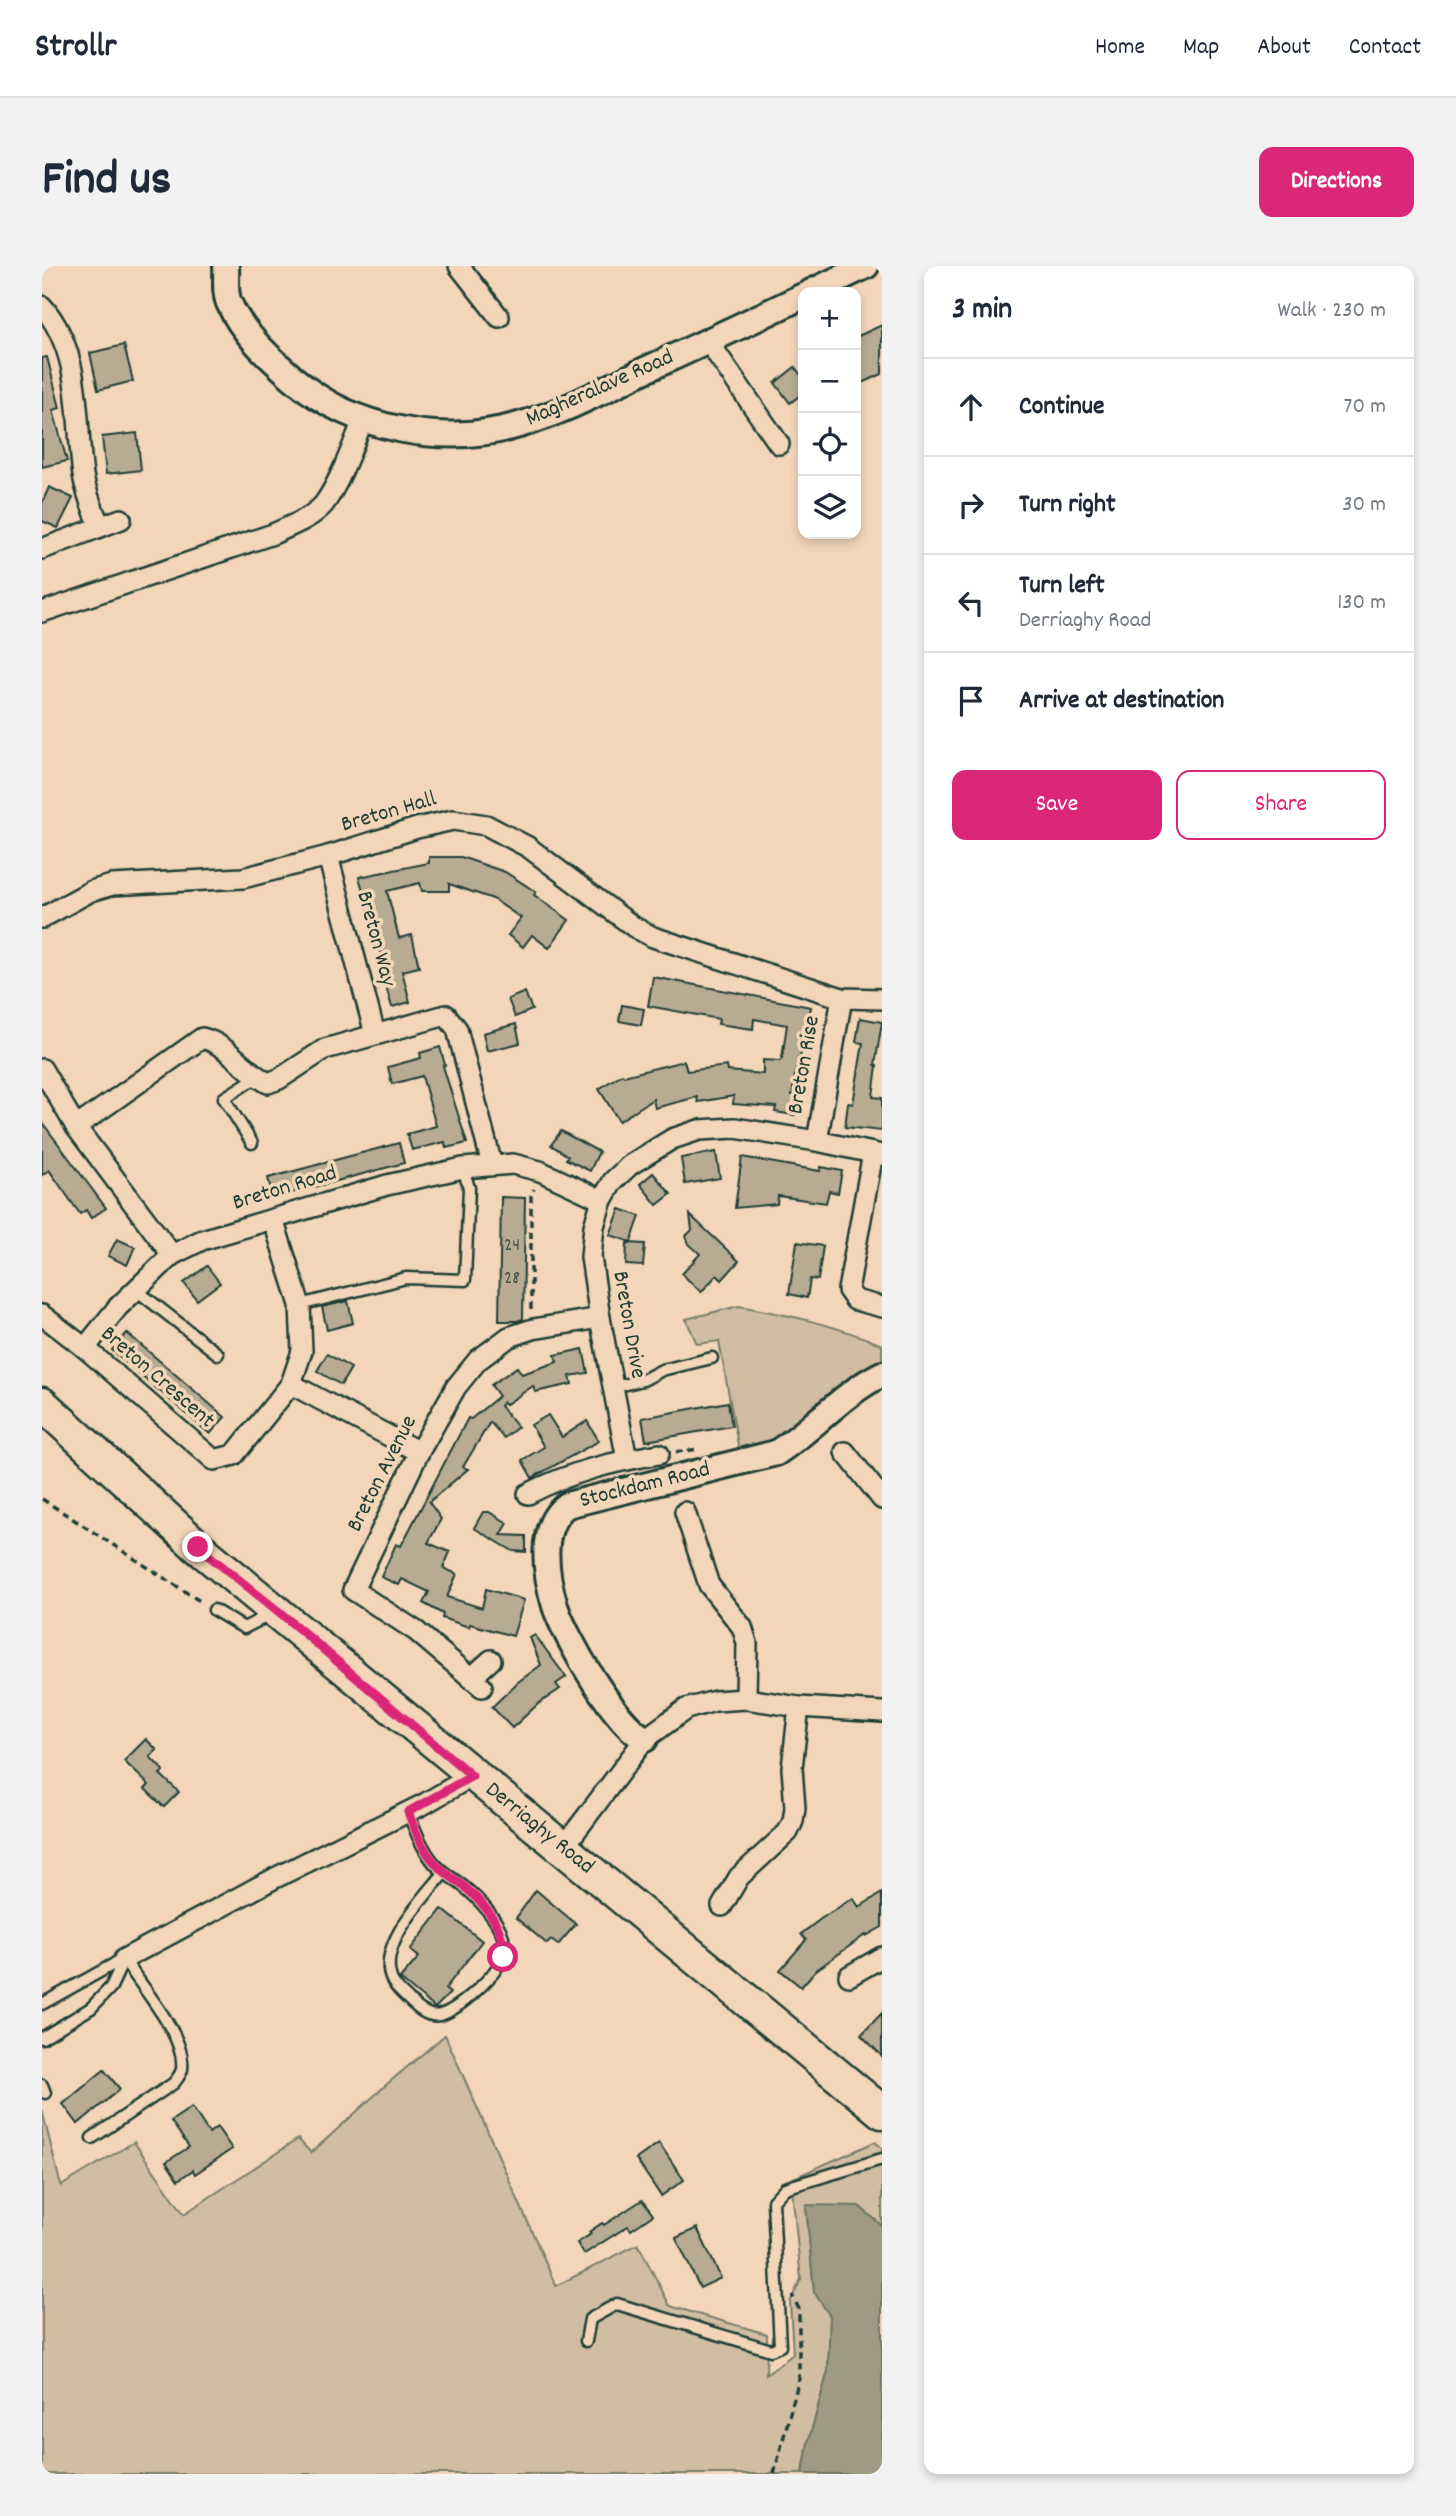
<!DOCTYPE html>
<meta charset="utf-8">
<style>
body{margin:0;font-family:Dekko,sans-serif;background:#f2f2f3;color:#1f2937}
.controls{position:absolute;right:21px;top:21px;display:grid;overflow:hidden;border-radius:14px;box-shadow:0 4px 10px #0003}
.controls button{width:63px;height:63px;display:grid;place-items:center;padding:0;border:0;border-bottom:2px solid #e0e1e3;background:#fff;color:#1f2937;font:35px sans-serif}
.stop{position:absolute;width:21px;height:21px;margin:-16px;border:5px solid #db2777;border-radius:50%;background:#fff}
.stop.end{background:#db2777;border-color:#fff;box-shadow:0 2px 7px #0008}
.list{margin:0;padding:0;list-style:none}
h2{display:flex;justify-content:space-between;align-items:center;height:91px;margin:0;padding:0 28px;font-size:30px}
h2 small{font-size:23px;font-weight:400;color:#747a83}
.list li{display:grid;grid-template-columns:46px 1fr auto;gap:21px;align-items:center;box-sizing:border-box;height:98px;padding:0 28px;border-top:2px solid #e0e1e3}
.list b{display:block;font-size:26px;white-space:nowrap}
.list p{margin:0;font-size:23px;white-space:nowrap;color:#747a83}
.list em{font-size:23px;font-style:normal;color:#747a83}
.actions{display:flex;gap:14px;padding:21px 28px}
.actions a{flex:1;padding:16px 0;border:2px solid #db2777;border-radius:14px;text-align:center;font-size:24px;color:#db2777}
.actions .main{background:#db2777;color:#fff}
.icon{flex:none;width:38px;height:38px;fill:none;stroke:currentColor;stroke-width:2;stroke-linecap:round;stroke-linejoin:round}
.map{position:relative;flex:none;width:840px;height:2208px;overflow:hidden;border-radius:14px}
header{display:flex;align-items:center;gap:42px;box-sizing:border-box;height:98px;padding:0 35px;background:#fff;border-bottom:2px solid #e0e1e3}
header strong{font-size:33px}
nav{display:flex;gap:38px;margin-inline-start:auto;font-size:24px}
.intro{display:flex;align-items:center;justify-content:space-between;box-sizing:border-box;height:168px;padding:0 42px}
h1{margin:0;font-size:49px}
.button{padding:18px 32px;border-radius:14px;background:#db2777;color:#fff;font-size:24px;font-weight:700}
main{display:flex;gap:42px;padding:0 42px}
aside{flex:1;background:#fff;border-radius:14px;box-shadow:0 4px 10px #0003}
.map>svg:first-child{display:block}
.green{fill:#d1bda3;stroke:#787d6c;stroke-width:2}
.water{fill:#9f9a84;stroke:#6c7564;stroke-width:2}
.building{fill:#b8ab94;stroke:#1f3d34;stroke-width:2}
.lines{fill:none;stroke-linecap:round;stroke-linejoin:round}
.service-casing{stroke:#1f3d34;stroke-width:15}
.minor-casing{stroke:#1f3d34;stroke-width:24}
.tertiary-casing{stroke:#1f3d34;stroke-width:30}
.primary-casing{stroke:#1f3d34;stroke-width:37}
.path{stroke:#1f3d34;stroke-width:3.5;stroke-dasharray:7 5;stroke-linecap:butt}
.service{stroke:#f3d6b9;stroke-width:10}
.minor{stroke:#f3d6b9;stroke-width:19}
.tertiary{stroke:#f3d6b9;stroke-width:24}
.primary{stroke:#f3d6b9;stroke-width:32}
.route{stroke:#db2777;stroke-width:9}
.labels{text-anchor:middle;dominant-baseline:central;stroke-width:7;stroke-linejoin:round;paint-order:stroke}
.number-label{font-size:19px;fill:#45584c}
.street-label{font-size:23px;fill:#1f3d34;stroke:#f3d6b9}
</style>
<header>
<strong>Strollr</strong>
<nav><a>Home</a><a>Map</a><a>About</a><a>Contact</a></nav>
</header>
<div class="intro"><h1>Find us</h1><a class="button">Directions</a></div>
<main>
<div class="map">
<svg width="840" height="2208" viewBox="0 0 840 2208">
<rect width="100%" height="100%" fill="#f3d6b9"/>
<filter id="ink" filterUnits="userSpaceOnUse"><feTurbulence type="fractalNoise" baseFrequency=".0143" numOctaves="2"/><feDisplacementMap in="SourceGraphic" scale="14" xChannelSelector="R" yChannelSelector="G"/><feConvolveMatrix kernelMatrix="1 2 1 2 8 2 1 2 1" color-interpolation-filters="sRGB"/></filter>
<g filter="url(#ink)">
<g class="green">
<path d="M697,1040C747,1049 794,1059 840,1079V1105L741,1173L698,1190L677,1075L655,1078L644,1053Z"/>
<path d="M403,1769L514,2020L596,1978L628,2040L725,2068L724,2109L751,2088L748,2036L759,2013L749,1913L833,1876L840,1882V1960L817,1940H764L772,2026L788,2050L786,2105L766,2177L761,2208H0V1844L19,1920L92,1876L142,1948L256,1873L269,1887L344,1819Z"/>
</g>
<path class="water" d="M764,1939L817,1940L840,1960V2208H761L766,2177L786,2105L788,2050L772,2026Z"/>
<g class="building">
<path d="M840,59V108L814,120V71Z"/>
<path d="M82,79L91,115L56,124L48,87Z"/>
<path d="M5,91L18,142L11,144L25,195L0,201V92Z"/>
<path d="M753,101L761,112V127L748,137L733,117Z"/>
<path d="M95,167L99,204L64,208L60,171Z"/>
<path d="M7,221L31,232L16,262L0,255V237Z"/>
<path d="M387,591H419L463,606L494,626L492,629L527,654L507,682L490,669L481,681L466,669L479,652L451,633L407,618V625H380L378,617L345,625L357,672L370,669L377,701L360,705L368,736L350,741L344,721L349,720L317,611L387,597Z"/>
<path d="M611,711L769,741L758,792H756L750,829L756,830L753,849L733,846L734,841L691,838L692,830L656,836L655,831L613,842L611,833L577,855L557,823L580,808L582,810L642,795L645,805L685,800L686,805L721,808V794L738,795L740,792L745,759L712,753L711,763L676,758L677,753L606,740Z"/>
<path d="M483,726L490,744L473,751L466,733Z"/>
<path d="M580,739L602,743L599,759L577,755Z"/>
<path d="M818,752L840,756L833,799H835L831,831L840,832V865L803,861L806,837L811,838L821,777L814,776Z"/>
<path d="M474,758L478,777L445,785L441,767Z"/>
<path d="M398,781L403,799L401,800L425,877L404,882L403,876L370,884L365,868L394,860L380,810L350,818L346,801L379,792L378,787Z"/>
<path d="M0,856L64,942L49,952L44,944L38,948L7,904L0,909Z"/>
<path d="M519,865L557,886L548,905L524,893L526,890L509,879Z"/>
<path d="M357,877L362,897L231,932L226,912Z"/>
<path d="M674,886L678,912L643,918L639,892Z"/>
<path d="M700,891L778,905L779,901L800,905L796,927L787,925L784,937L736,930L735,938L693,942Z"/>
<path d="M611,907L629,928L615,939L598,918Z"/>
<path d="M459,931L483,932L481,1053L475,1055H457Z"/>
<path d="M578,943L598,950L589,976L568,969Z"/>
<path d="M648,949L697,995L680,1014L675,1009L659,1026L640,1008L658,988L647,978L644,970L650,964Z"/>
<path d="M75,973L93,981L85,999L66,990Z"/>
<path d="M755,976L781,980L776,1014L768,1013L765,1032L747,1028Z"/>
<path d="M585,977L603,978L601,1000L584,999Z"/>
<path d="M165,1000L178,1017L155,1034L142,1017Z"/>
<path d="M306,1035L311,1057L285,1064L280,1041Z"/>
<path d="M85,1067L183,1151L168,1168L70,1084Z"/>
<path d="M541,1083L546,1107L528,1110L530,1118L493,1126L491,1120L463,1139L461,1136L458,1140L476,1161L462,1172L448,1156L421,1201L426,1203L387,1236L399,1253L386,1277L408,1286L401,1302L415,1308L405,1331L440,1342L444,1323L482,1334L471,1370L428,1358L427,1361L400,1352L401,1348L381,1337L387,1326L360,1313L357,1319L339,1311L354,1278L359,1280L426,1152L429,1153L457,1130L449,1119L475,1101L480,1108L515,1096L513,1089Z"/>
<path d="M285,1088L309,1102L299,1119L275,1105Z"/>
<path d="M686,1136L690,1160L604,1175L600,1152Z"/>
<path d="M506,1149L520,1171L545,1155L557,1175L490,1212L480,1194L502,1181L489,1159Z"/>
<path d="M441,1246H447L466,1257L459,1269L484,1270V1286L471,1285L432,1262Z"/>
<path d="M493,1369L524,1411L514,1418L518,1423L496,1438L470,1462L450,1441L476,1416L499,1399L488,1372Z"/>
<path d="M104,1473L115,1484L108,1491L122,1505L118,1508L137,1526L122,1541L103,1523L107,1519L82,1495Z"/>
<path d="M494,1624L534,1658L516,1679L509,1674L505,1678L474,1652Z"/>
<path d="M840,1627V1661L824,1670L823,1669L773,1705L759,1721L738,1704L764,1674L759,1668L780,1652L811,1632L817,1641Z"/>
<path d="M400,1643L440,1675L403,1723L408,1727L393,1742L358,1713L377,1691L368,1684Z"/>
<path d="M840,1747V1790L819,1769Z"/>
<path d="M62,1804L78,1823L36,1858L21,1838Z"/>
<path d="M150,1841L167,1867L175,1861L190,1883L153,1908L151,1904L136,1914L124,1896L147,1881L129,1855Z"/>
<path d="M617,1877L642,1914L619,1930L594,1893Z"/>
<path d="M600,1934L611,1949L589,1964L586,1960L542,1988L535,1977L549,1968L547,1966L560,1957L562,1959Z"/>
<path d="M655,1962L679,2012L658,2022L634,1972Z"/>
</g>
<g class="lines">
<g class="service-casing">
<g id="service">
<path d="M210,877L182,832L215,811"/>
<path d="M93,1023L176,1088"/>
<path d="M258,1039L364,1012L423,1014L427,922L421,902"/>
<path d="M572,1121L601,1114L620,1104L670,1092"/>
<path d="M172,1344L202,1362L229,1348"/>
<path d="M366,1546C373,1564 380,1583 393,1598C401,1607 412,1613 422,1621C436,1632 456,1654 461,1671C462,1678 463,1686 460,1692C454,1710 416,1744 398,1749C385,1752 374,1741 366,1733C360,1727 352,1721 349,1712C336,1678 382,1632 402,1607"/>
<path d="M0,1738L81,1693"/>
<path d="M0,1772L49,1742L69,1721L82,1693"/>
<path d="M0,1819L3,1827"/>
<path d="M50,1872L132,1817C135,1812 139,1809 140,1803C144,1769 98,1720 82,1693"/>
<path d="M544,2075L548,2053L575,2038L729,2084L738,2080L731,1935L743,1922L840,1893"/>
</g>
</g>
<g class="minor-casing">
<g id="minor">
<path d="M417,0L457,51"/>
<path d="M0,40C41,87 33,152 41,209C44,227 51,244 58,260"/>
<path d="M666,75L737,178"/>
<path d="M0,283L79,253"/>
<path d="M0,346L231,268C248,260 269,253 282,238C298,216 311,179 321,154"/>
<path d="M286,590L333,768"/>
<path d="M0,652L49,625L70,619L201,612L286,590L375,562L411,554L444,559L486,581L592,661L611,671L800,732L840,733"/>
<path d="M0,803L34,861L130,989"/>
<path d="M34,861L160,772C186,778 202,805 226,817L237,813L283,783L404,749L415,763L450,899"/>
<path d="M775,875L800,732"/>
<path d="M831,887L806,1024L813,1034L840,1041"/>
<path d="M0,1049L43,1082L172,1194L192,1189L249,1118L260,1085L258,1039L231,953"/>
<path d="M43,1082L76,1041L130,989L160,974L345,919L421,902L471,898L498,905L560,934"/>
<path d="M249,1118L377,1186"/>
<path d="M803,1186L840,1233"/>
<path d="M585,1194L558,1052L549,991L552,960L560,934L571,915L588,899L630,873L657,864L693,862L775,875L840,889"/>
<path d="M486,1228C528,1206 570,1196 617,1188"/>
<path d="M643,1246L667,1319L700,1361L705,1377L704,1433"/>
<path d="M429,1412L449,1394"/>
<path d="M440,1421L374,1365L311,1324L377,1186L414,1121L436,1094L467,1071L491,1063L558,1052"/>
<path d="M521,1582L603,1473L644,1443L673,1435L704,1433L757,1441L840,1446"/>
<path d="M680,1640L697,1611L746,1566L751,1555L753,1542L750,1502L757,1441"/>
<path d="M82,1693L233,1612L382,1538L430,1510"/>
<path d="M807,1710L840,1691"/>
</g>
</g>
<g class="tertiary-casing">
<g id="tertiary">
<path d="M184,0C185,12 182,25 187,37C200,67 228,92 252,113C311,164 402,181 477,159C521,146 562,124 603,104C656,80 709,55 761,30"/>
<path d="M769,26L824,0"/>
<path d="M603,1473C573,1458 524,1373 513,1340C504,1310 495,1260 525,1239L734,1187C772,1163 798,1129 840,1108"/>
</g>
</g>
<g class="primary-casing">
<path id="primary" d="M0,1138L156,1281L840,1846"/>
</g>
<g class="path">
<path d="M489,1044V930L492,923"/>
<path d="M634,1186L657,1183"/>
<path d="M0,1233L161,1337"/>
<path d="M732,2208L757,2113V2043L750,2029"/>
</g>
<use href="#service" class="service"/>
<use href="#minor" class="minor"/>
<use href="#tertiary" class="tertiary"/>
<use href="#primary" class="primary"/>
</g>
</g>
<g class="lines" filter="url(#ink)">
<path class="route" d="M156,1281L236,1345L430,1510L366,1546C373,1564 380,1583 394,1598C403,1608 414,1614 424,1622C444,1640 464,1663 461,1691"/>
</g>
<g class="labels">
<g class="number-label">
<text x="470" y="980">24</text>
<text x="470" y="1013">28</text>
</g>
<g class="street-label">
<text transform="translate(558 123) rotate(-24)">Magheralave Road</text>
<text transform="translate(347 547) rotate(-16)">Breton Hall</text>
<text transform="translate(333 673) rotate(75)">Breton Way</text>
<text transform="translate(763 799) rotate(-80)">Breton Rise</text>
<text transform="translate(243 923) rotate(-17)">Breton Road</text>
<text transform="translate(586 1059) rotate(80)">Breton Drive</text>
<text transform="translate(115 1112) rotate(41)">Breton Crescent</text>
<text transform="translate(341 1208) rotate(-63)">Breton Avenue</text>
<text transform="translate(603 1220) rotate(-14)">Stockdam Road</text>
<text transform="translate(497 1563) rotate(39)">Derriaghy Road</text>
</g>
</g>
</svg>
<div class="controls">
<button>+</button>
<button>−</button>
<button><svg class="icon" aria-label="locate" viewBox="0 0 24 24"><circle cx="12" cy="12" r="6"/><path d="M12 2v4M12 18v4M2 12h4M18 12h4"/></svg></button>
<button><svg class="icon" aria-label="layers" viewBox="0 0 24 24"><path d="M12 4l9 5-9 5-9-5zM3 14l9 5 9-5"/></svg></button>
</div>
<div class="stop" style="left:461px;top:1691px"></div>
<div class="stop end" style="left:156px;top:1281px"></div>
</div>
<aside>
<h2>3 min<small>Walk · 230 m</small></h2>
<ul class="list">
<li><svg class="icon" aria-label="ahead" viewBox="0 0 24 24"><path d="M12 20V5M6 11l6-6 6 6"/></svg><div><b>Continue</b></div><em>70 m</em></li>
<li><svg class="icon" aria-label="right" viewBox="0 0 24 24"><path d="M7 20v-9h11M14 6l5 5-5 5"/></svg><div><b>Turn right</b></div><em>30 m</em></li>
<li><svg class="icon" aria-label="left" viewBox="0 0 24 24"><path d="M17 20v-9H6M10 6l-5 5 5 5"/></svg><div><b>Turn left</b><p>Derriaghy Road</p></div><em>130 m</em></li>
<li><svg class="icon" aria-label="arrive" viewBox="0 0 24 24"><path d="M6 21V4h12l-3 4 3 4H6"/></svg><div><b>Arrive at destination</b></div></li>
</ul>
<div class="actions"><a class="main">Save</a><a>Share</a></div>
</aside>
</main>
